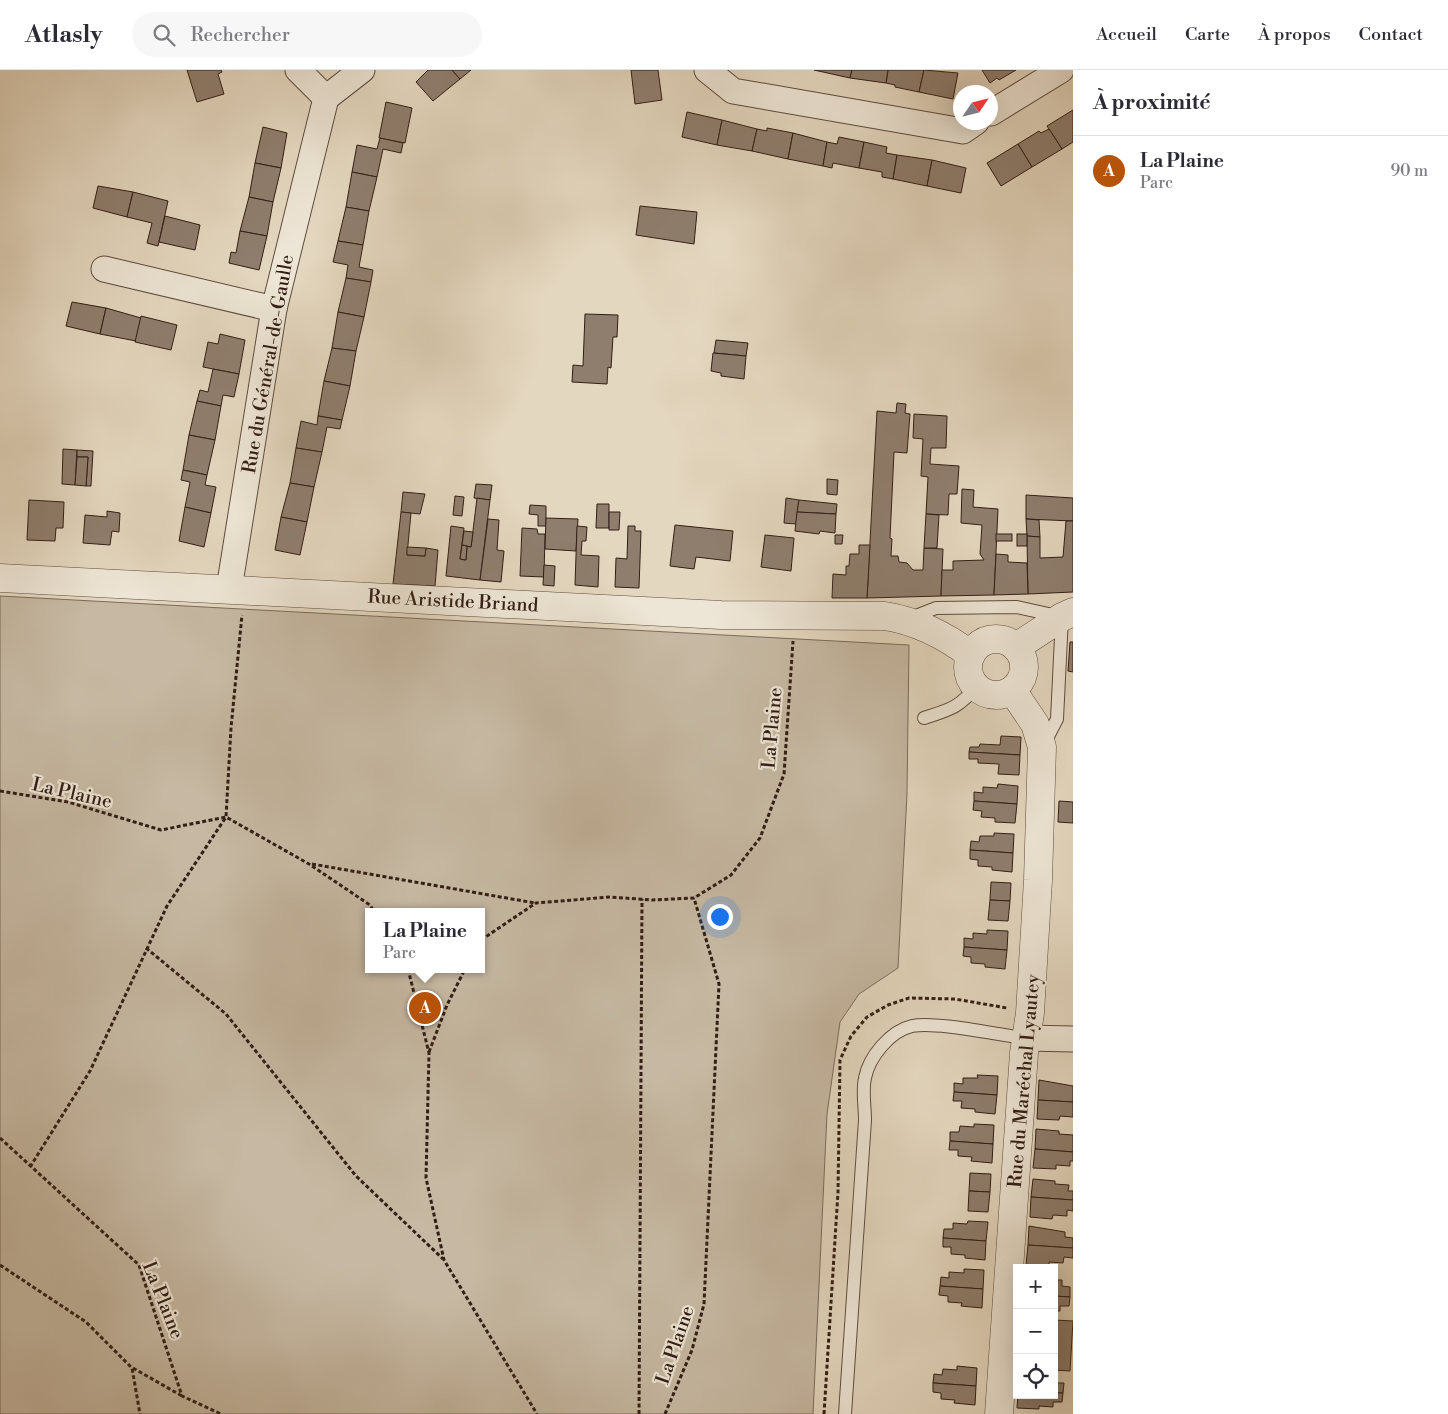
<!DOCTYPE html>
<html lang="fr">
<meta charset="utf-8">
<style>
body{margin:0;font-family:"Libre Bodoni",serif;background:#f7f7f7;color:#2b2b33}
.controls{position:absolute;right:15px;bottom:15px;display:grid;overflow:hidden;border-radius:0px;box-shadow:0 5px 20px #0002}
.controls button{width:45px;height:45px;display:grid;place-items:center;padding:0;border:0;border-bottom:1px solid #e1e1e2;background:#fff;color:#2b2b33;font:25px sans-serif}
.compass{position:absolute;left:953px;top:15px;width:45px;height:45px;border-radius:50%;background:#fff;box-shadow:0 5px 20px #0002;rotate:55deg}
.you{position:absolute;left:719px;top:846px;width:18px;height:18px;margin:-12px;border:4px solid #fff;border-radius:50%;background:#1a73e8;box-shadow:0 0 0 8px #1a73e833}
.badge{display:grid;place-items:center;width:32px;height:32px;border-radius:50%;background:#b45309;color:#fff;font-size:16px;font-weight:700}
.pin{position:absolute;translate:-50% -50%;border:2px solid #fff;box-shadow:0 1px 5px #0006}
.popup{position:absolute;left:365px;top:838px;width:120px;height:65px;box-sizing:border-box;display:grid;place-content:center;border-radius:0px;background:#fff;filter:drop-shadow(0 1px 4px #0005);font-size:16px;white-space:nowrap;color:#7c7c81}
.popup b{font-size:19px;color:#2b2b33}
.popup::after{content:'';position:absolute;left:50%;top:100%;margin-left:-10px;border:10px solid transparent;border-top-color:#fff}
.list{margin:0;padding:0;list-style:none}
h2{display:flex;justify-content:space-between;align-items:center;height:65px;margin:0;padding:0 20px;font-size:21px}
h2 small{font-size:16px;font-weight:400;color:#7c7c81}
.list li{display:grid;grid-template-columns:32px 1fr auto;gap:15px;align-items:center;box-sizing:border-box;height:70px;padding:0 20px;border-top:1px solid #e1e1e2}
.list b{display:block;font-size:19px;white-space:nowrap}
.list p{margin:0;font-size:16px;white-space:nowrap;color:#7c7c81}
.list em{font-size:16px;font-style:normal;color:#7c7c81}
.icon{flex:none;width:28px;height:28px;fill:none;stroke:currentColor;stroke-width:2;stroke-linecap:round;stroke-linejoin:round}
.map{position:relative;flex:none;width:1073px;height:1344px;overflow:hidden}
header{display:flex;align-items:center;gap:30px;box-sizing:border-box;height:70px;padding:0 25px;background:#fff;border-bottom:1px solid #e1e1e2}
header strong{font-size:24px}
nav{display:flex;gap:28px;margin-inline-start:auto;font-size:18px}
.search{width:350px;height:45px;background:#f7f7f7;display:flex;align-items:center;gap:12px;box-sizing:border-box;padding:0 18px;border-radius:28px;color:#7c7c81;font-size:19px}
main{display:flex}
aside{flex:1;background:#fff}
.map>svg:first-child{display:block}
.green{fill:#c6b8a2;stroke:#7c6b5c;fill-rule:evenodd}
.building{fill:#8f7e6e;stroke:#321e16}
.lines{fill:none;stroke-linecap:round;stroke-linejoin:round}
.service-casing{stroke:#5e4c40;stroke-width:14}
.minor-casing{stroke:#5e4c40;stroke-width:27}
.tertiary-casing{stroke:#5e4c40;stroke-width:29}
.path{stroke:#321e16;stroke-width:3;stroke-dasharray:4 2.5;stroke-linecap:butt}
.service{stroke:#ede5d5;stroke-width:12}
.minor{stroke:#ede5d5;stroke-width:25}
.tertiary{stroke:#ede5d5;stroke-width:28}
.labels{text-anchor:middle;dominant-baseline:central;stroke-width:4.5;stroke-linejoin:round;paint-order:stroke}
.street-label{font-size:19px;fill:#321e16;stroke:#ede5d5}
</style>
<header>
<strong>Atlasly</strong>
<div class="search"><svg class="icon" aria-label="search" viewBox="0 0 24 24"><circle cx="10" cy="10" r="6"/><path d="M15 15l6 6"/></svg>Rechercher</div>
<nav><a>Accueil</a><a>Carte</a><a>À propos</a><a>Contact</a></nav>
</header>
<main>
<div class="map">
<svg width="1073" height="1344" viewBox="0 0 1073 1344">
<rect width="100%" height="100%" fill="#e4d7bf"/>
<filter id="stains"><feTurbulence type="fractalNoise" baseFrequency=".004" numOctaves="4"/><feColorMatrix values="0 0 0 0 .2 0 0 0 0 .09 0 0 0 0 .02 0 0 0 .5 -.17"/></filter>
<radialGradient id="worn" r=".72"><stop offset=".6" stop-color="#630" stop-opacity="0"/><stop offset="1" stop-color="#630" stop-opacity=".3"/></radialGradient>
<path class="green" d="M0,526L909,575L907,724L898,898L859,924L840,952L827,1044L813,1344H0ZM369,842H481V899H369Z"/>
<g class="building">
<path d="M187,0H221L222,2L218,4L224,24L197,32Z"/>
<path d="M428,0H452L460,9L433,31L416,12Z"/>
<path d="M452,0H471L460,9Z"/>
<path d="M631,0H658L662,30L635,34Z"/>
<path d="M814,0H852L850,8Z"/>
<path d="M888,0H924L919,22L895,17V15L886,13Z"/>
<path d="M888,0L886,13L850,8L852,0Z"/>
<path d="M924,0L958,3L953,29L919,22Z"/>
<path d="M982,0H1016L999,10L997,8L990,13Z"/>
<path d="M386,32L412,38L405,73L379,68Z"/>
<path d="M1073,40V72L1062,79L1047,56Z"/>
<path d="M687,42L722,50L717,75L682,67Z"/>
<path d="M722,50L757,59L752,81L717,75Z"/>
<path d="M263,57L287,63L281,98L255,93Z"/>
<path d="M767,58L793,63L788,89L752,81L757,59L767,61Z"/>
<path d="M1049,59L1062,79L1032,97L1018,74L1039,61L1041,63Z"/>
<path d="M793,63L827,72L823,96L788,89Z"/>
<path d="M839,67L864,72L859,98L833,93L832,98L823,96L827,72L837,74Z"/>
<path d="M380,68L403,73L401,83L383,79L377,107L352,102L357,75L377,79Z"/>
<path d="M864,72L887,77L886,83L897,85L893,109L882,107V102L859,98Z"/>
<path d="M1018,74L1032,97L1001,116L987,93Z"/>
<path d="M897,85L932,90L927,116L893,109Z"/>
<path d="M932,90L966,98L961,123L927,116Z"/>
<path d="M255,93L281,98L273,132L249,127Z"/>
<path d="M352,102L377,107L369,141L346,137Z"/>
<path d="M98,116L133,122L127,147L93,138Z"/>
<path d="M133,122L168,131L158,176L147,173L152,153L127,147Z"/>
<path d="M249,127L273,132L267,166L240,161Z"/>
<path d="M640,136L697,142L694,174L636,165Z"/>
<path d="M346,137L369,141L363,175L338,171Z"/>
<path d="M165,146L200,155L195,180L159,172Z"/>
<path d="M240,161L267,166L259,200L229,193L231,182L236,183Z"/>
<path d="M338,171L363,175L359,197L373,200L371,212L346,208L348,195L333,192Z"/>
<path d="M346,208L371,212L364,247L338,242Z"/>
<path d="M72,232L106,238L100,264L66,256Z"/>
<path d="M106,238L141,248L136,271L100,264Z"/>
<path d="M338,242L364,247L356,281L332,278Z"/>
<path d="M585,244L618,245L617,267H613L611,298L608,297L607,314L572,312L573,295L583,296Z"/>
<path d="M141,246L177,255L171,280L135,272Z"/>
<path d="M220,264L245,270L239,304L203,297L208,272L218,274Z"/>
<path d="M716,270L748,273L746,286L714,283Z"/>
<path d="M332,278L356,281L350,316L324,311Z"/>
<path d="M713,283L746,286L744,309L721,306V303L711,301Z"/>
<path d="M213,299L239,304L234,327L223,325L221,336L197,331L200,320L208,322Z"/>
<path d="M324,311L350,316L342,350L318,346Z"/>
<path d="M197,331L221,336L215,370L189,365Z"/>
<path d="M897,333L906,334L905,343L910,344L907,383L894,382L890,468L892,469L891,486H898L899,492L907,493L913,500H923L924,478L943,479L941,526L867,528L877,341L896,343Z"/>
<path d="M914,344L947,346L946,378H931L930,394L959,396L957,424H949L948,445L926,444L928,407L921,406L923,369L913,368Z"/>
<path d="M318,346L342,350L340,359L327,357L322,382L296,378L301,351L317,355Z"/>
<path d="M189,365L215,370L207,405L183,400Z"/>
<path d="M296,378L322,382L314,417L290,413Z"/>
<path d="M63,379L77,380L75,415L62,414Z"/>
<path d="M77,380L93,381L91,416H86L88,387H77Z"/>
<path d="M77,387H88L86,416L75,415Z"/>
<path d="M183,400L207,405L205,415L216,417L211,443L185,437L190,412L181,410Z"/>
<path d="M827,409L838,410L837,425L827,424Z"/>
<path d="M290,413L314,417L307,452L281,447Z"/>
<path d="M476,414L492,415L490,430L474,428Z"/>
<path d="M962,419L974,420L973,437L998,439L994,525L941,526L942,500H953V491L984,490L980,484L982,455L961,453Z"/>
<path d="M403,422L425,424L420,444L401,442Z"/>
<path d="M1026,425L1073,428V451L1026,449Z"/>
<path d="M455,426L464,427L462,446L453,445Z"/>
<path d="M477,428L490,430L480,510L446,506L451,456L464,458L460,489L466,490L467,476L471,477Z"/>
<path d="M786,428L799,430L796,454L784,453Z"/>
<path d="M29,430L64,432L63,458H56L55,471L27,470Z"/>
<path d="M799,430L837,434L836,444L797,442Z"/>
<path d="M597,434H609V458H596Z"/>
<path d="M530,435L546,436V456H538V445L529,444Z"/>
<path d="M185,437L211,443L204,477L179,471Z"/>
<path d="M107,441L120,443L119,462L112,461L110,475L83,473L85,445L107,447Z"/>
<path d="M401,442L411,443L407,485L425,486L426,478L438,480L435,516L393,514Z"/>
<path d="M609,442H620L619,460H609Z"/>
<path d="M797,442L836,444L835,463L820,461L819,464L795,461Z"/>
<path d="M926,444L939,445L937,478H924Z"/>
<path d="M281,447L307,452L300,485L275,480Z"/>
<path d="M546,448L578,449L576,481L545,479Z"/>
<path d="M488,449L499,450L497,480L504,481L501,512L480,510Z"/>
<path d="M1026,449L1039,450L1040,467L1027,466Z"/>
<path d="M1066,451H1073V522L1028,524L1027,466L1040,467V488L1063,487Z"/>
<path d="M675,455L733,461L730,491L696,487L694,499L670,496Z"/>
<path d="M577,456L587,457L586,471H582L581,485L599,486L598,517L575,515Z"/>
<path d="M628,456H635V461H641L639,518L615,517L616,488L627,489Z"/>
<path d="M522,458L537,459L538,464H545L544,507L520,506Z"/>
<path d="M464,461L473,462L471,477L462,475Z"/>
<rect x="996" y="464" width="16" height="7"/>
<rect x="1017" y="464" width="10" height="12"/>
<path d="M765,465L794,468L791,501L761,497Z"/>
<path d="M835,465H843L842,474H835Z"/>
<path d="M462,475L467,476L466,490L460,489Z"/>
<path d="M859,475H870L867,528H832L833,504L846,505V496H849L850,484H859Z"/>
<path d="M407,477L426,478L425,486L407,485Z"/>
<path d="M996,484L1008,485V492L1027,493L1028,524L994,525Z"/>
<path d="M544,495L555,496L554,516L543,515Z"/>
<path d="M1070,572H1073V602L1068,601Z"/>
<path d="M1001,666L1021,667L1020,685L969,682L970,677H979L980,674L1000,675Z"/>
<path d="M969,682L1020,685L1019,705L998,704L999,694L978,693V689H969Z"/>
<path d="M998,714L1018,716L1017,734L974,731V722L983,723V717L997,718Z"/>
<path d="M974,731L1017,734L1015,753L995,752V748L981,747L982,741L973,740Z"/>
<path d="M1059,731L1073,732V753L1058,752Z"/>
<path d="M994,763L1014,764L1013,783L970,780L971,771L979,772L980,766H994Z"/>
<path d="M970,780L1013,783L1012,802L992,800V797L978,796V790L970,789Z"/>
<path d="M991,812L1011,813L1010,831L990,830Z"/>
<path d="M990,830L1010,831L1008,851L988,850Z"/>
<path d="M987,860L1008,861L1007,880L964,877V868L973,869V863L987,864Z"/>
<path d="M964,877L1007,880L1005,899L985,897V894L971,893V887L963,886Z"/>
<path d="M977,1005L998,1006L997,1025L954,1022V1013L963,1014V1008H978Z"/>
<path d="M1039,1010L1073,1016V1032L1038,1030Z"/>
<path d="M954,1022L997,1025L995,1044L975,1042V1039L961,1038L962,1031H953Z"/>
<path d="M1038,1030L1073,1032V1047L1060,1046L1059,1050L1037,1049Z"/>
<path d="M974,1054L994,1055L993,1074L950,1071V1062H959L960,1056L974,1057Z"/>
<path d="M1036,1059L1059,1061V1064L1073,1065V1082L1035,1079Z"/>
<path d="M950,1071L993,1074L992,1093L971,1091L972,1087L958,1086V1080H949Z"/>
<path d="M1035,1079L1073,1082V1091H1070V1096L1056,1095V1099L1033,1098Z"/>
<path d="M970,1103L991,1104L990,1122L969,1121Z"/>
<path d="M1033,1109L1055,1111V1114L1069,1115L1068,1121H1073V1130L1031,1127Z"/>
<path d="M969,1121L990,1122L988,1142L968,1141Z"/>
<path d="M1031,1127L1073,1130V1141L1067,1140V1146L1053,1145L1052,1149L1030,1147Z"/>
<path d="M968,1151L988,1152L986,1171L943,1168L944,1159H953V1153L967,1154Z"/>
<path d="M1029,1156L1065,1162V1167L1073,1168V1178L1028,1175Z"/>
<path d="M943,1168L986,1171L985,1190L965,1188V1185L951,1184V1177H943Z"/>
<path d="M1028,1175L1073,1178V1188L1064,1187L1063,1193L1049,1192V1195H1026Z"/>
<path d="M964,1199L984,1200L983,1219L940,1216L941,1207L949,1208V1202L964,1203Z"/>
<path d="M1054,1210H1062V1216L1070,1217V1227L1054,1226Z"/>
<path d="M940,1216L983,1219L982,1238L961,1236L962,1233L948,1232V1226L939,1225Z"/>
<path d="M1054,1226L1070,1227L1069,1236H1060V1241H1054Z"/>
<path d="M1054,1250L1073,1251L1070,1301L1054,1300Z"/>
<path d="M957,1296L977,1298L976,1316L933,1313L934,1304L942,1305L943,1299L957,1300Z"/>
<path d="M1054,1307L1055,1313H1064L1063,1323H1054Z"/>
<path d="M933,1313L976,1316L975,1335L954,1333L955,1330L941,1329V1323L933,1322Z"/>
<path d="M1054,1323H1063L1062,1332H1053V1337L1039,1336V1339L1017,1338L1018,1325H1054Z"/>
</g>
<g class="lines">
<g class="service-casing">
<g id="service">
<path d="M908,549L936,538L1017,537L1062,547L1057,649L1043,676"/>
<path d="M924,648C948,640 960,638 976,616"/>
<path d="M845,1344L865,1050C865,1037 862,1021 865,1008C869,987 890,961 912,956C936,951 998,965 1025,968"/>
</g>
</g>
<g class="minor-casing">
<g id="minor">
<path d="M298,0L326,28"/>
<path d="M707,0L733,21L963,61L976,52"/>
<path d="M991,43L1061,0"/>
<path d="M104,199L274,239"/>
<path d="M229,519L274,239L326,28L362,0"/>
<path d="M1025,968L1073,969"/>
</g>
</g>
<g class="tertiary-casing">
<g id="tertiary">
<path d="M0,508L721,545L885,546C916,551 946,566 971,585"/>
<circle cx="996" cy="597" r="28"/>
<path d="M1016,577L1062,547L1073,542"/>
<path d="M999,1344L1024,983L1030,943L1038,810L1042,677L1035,654L1012,620"/>
</g>
</g>
<g class="path">
<path d="M0,721L68,732L161,760L226,747L309,794L370,835L374,842"/>
<path d="M312,794L535,833"/>
<path d="M481,870L536,833L610,827L652,830L694,828L731,805L760,768L784,704L793,571"/>
<path d="M146,878L226,944L356,1106L443,1189"/>
<path d="M408,899L429,983L426,1108L444,1190L537,1344"/>
<path d="M429,982L447,935L465,899"/>
<path d="M0,1068L139,1195L182,1326L221,1344"/>
<path d="M30,1097L90,1001L167,836L226,747L231,658L242,545"/>
<path d="M0,1195L86,1252L132,1298L140,1344"/>
<path d="M133,1298L182,1326"/>
<path d="M639,1344L642,829"/>
<path d="M665,1344L692,1280L704,1234L719,914L694,828"/>
<path d="M824,1344L838,1122L840,990L851,966L867,947L888,935L909,928L955,929L1007,938"/>
</g>
<use href="#service" class="service"/>
<use href="#minor" class="minor"/>
<use href="#tertiary" class="tertiary"/>
</g>
<g class="labels">
<g class="street-label">
<text transform="translate(268 294) rotate(-80)">Rue du Général-de-Gaulle</text>
<text transform="translate(453 531) rotate(3)">Rue Aristide Briand</text>
<text transform="translate(772 658) rotate(-85)">La Plaine</text>
<text transform="translate(72 723) rotate(13)">La Plaine</text>
<text transform="translate(1024 1011) rotate(-85)">Rue du Maréchal Lyautey</text>
<text transform="translate(163 1230) rotate(68)">La Plaine</text>
<text transform="translate(675 1275) rotate(-71)">La Plaine</text>
</g>
</g>
<rect width="100%" height="100%" filter="url(#stains)"/>
<rect width="100%" height="100%" fill="url(#worn)"/>
</svg>
<div class="controls">
<button>+</button>
<button>−</button>
<button><svg class="icon" aria-label="locate" viewBox="0 0 24 24"><circle cx="12" cy="12" r="6"/><path d="M12 2v4M12 18v4M2 12h4M18 12h4"/></svg></button>
</div>
<svg class="compass" viewBox="-18 -18 36 36"><path d="M0-13l5 13h-10z" fill="#e53935"/><path d="M0 13l5-13h-10z" fill="#7c7c81"/></svg>
<div class="you"></div>
<div class="pin badge" style="left:425px;top:938px">A</div>
<div class="popup"><b>La Plaine</b>Parc</div>
</div>
<aside>
<h2>À proximité<small></small></h2>
<ul class="list">
<li><span class="badge">A</span><div><b>La Plaine</b><p>Parc</p></div><em>90 m</em></li>
</ul>
</aside>
</main>
